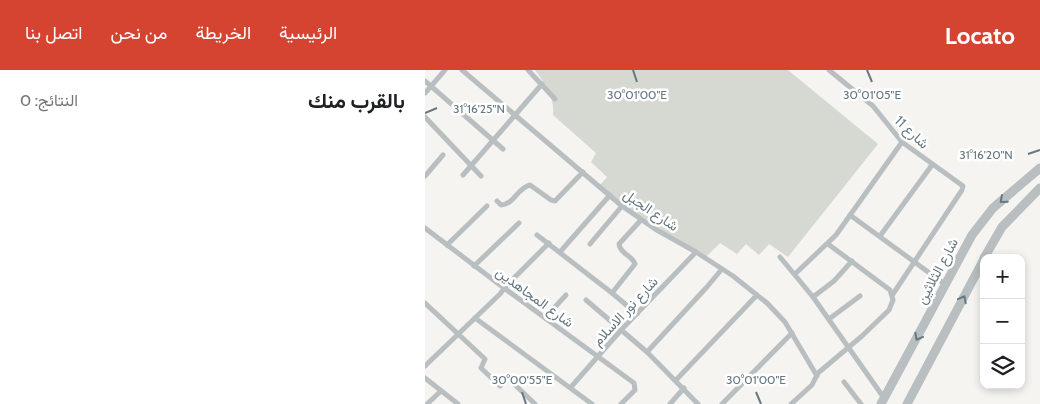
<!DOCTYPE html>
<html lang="ar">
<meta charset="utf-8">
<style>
body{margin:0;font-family:Cabin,Vazirmatn,sans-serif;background:#f6f6f6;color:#202124;direction:rtl}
.controls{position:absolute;right:15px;bottom:15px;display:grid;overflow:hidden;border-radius:10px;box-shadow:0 2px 8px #0003}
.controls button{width:45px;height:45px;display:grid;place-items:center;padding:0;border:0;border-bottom:1px solid #e0e0e0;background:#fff;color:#202124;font:25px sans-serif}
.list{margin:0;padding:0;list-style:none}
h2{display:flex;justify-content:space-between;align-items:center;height:65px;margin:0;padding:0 20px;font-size:21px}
h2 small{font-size:16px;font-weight:400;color:#757577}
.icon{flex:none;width:28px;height:28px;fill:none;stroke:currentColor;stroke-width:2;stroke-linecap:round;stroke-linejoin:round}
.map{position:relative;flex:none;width:615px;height:334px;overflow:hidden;direction:ltr}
header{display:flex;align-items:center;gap:30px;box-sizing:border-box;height:70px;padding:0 25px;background:#d54331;color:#fff}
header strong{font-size:24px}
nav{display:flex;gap:28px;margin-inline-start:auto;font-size:18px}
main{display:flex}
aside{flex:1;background:#fff}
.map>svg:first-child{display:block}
.green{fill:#d5d9d1}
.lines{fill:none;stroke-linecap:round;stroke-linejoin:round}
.minor{stroke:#b9bfc1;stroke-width:5}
.tertiary{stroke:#b9bfc1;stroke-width:9}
.oneway{stroke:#667880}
.ticks{fill:none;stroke:#667880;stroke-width:2}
.labels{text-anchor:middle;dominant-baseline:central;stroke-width:5;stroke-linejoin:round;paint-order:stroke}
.street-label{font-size:14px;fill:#667880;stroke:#fff}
.ticks-label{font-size:12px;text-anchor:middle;fill:#667880;stroke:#fff;stroke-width:5;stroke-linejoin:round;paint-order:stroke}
</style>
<header>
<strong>Locato</strong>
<nav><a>الرئيسية</a><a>الخريطة</a><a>من نحن</a><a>اتصل بنا</a></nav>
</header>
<main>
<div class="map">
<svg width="615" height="334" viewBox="0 0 615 334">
<rect width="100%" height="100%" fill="#f5f4f1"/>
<path class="green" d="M110,0H363L453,74L363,187L344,174L334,185L321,174L312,184L295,173L280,188L223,154L175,115L182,107L166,92L171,83L128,45C130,28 120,14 110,0Z"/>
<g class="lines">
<g class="minor">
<path d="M37,0L197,136L230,159L271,182L308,206L342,233L360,252L392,306"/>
<path d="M103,0L130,29"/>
<path d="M404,0L448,36L477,72L538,116L537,120L468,224"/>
<path d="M0,11L78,79"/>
<path d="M0,23L20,0"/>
<path d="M0,47L56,106"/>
<path d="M38,105L117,14"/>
<path d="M0,106L18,85"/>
<path d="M72,131L76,135C90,134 92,118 105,115L126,130L130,131L158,102"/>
<path d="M425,145L521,215"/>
<path d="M0,158L79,218L209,313L210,320L196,334"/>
<path d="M112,165L187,223L212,244"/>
<path d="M455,166L507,95"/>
<path d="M165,174L197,136"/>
<path d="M22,175L62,136"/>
<path d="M135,182L185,125"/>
<path d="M355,187L388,227L459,328"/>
<path d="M49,196L94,153"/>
<path d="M370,204L411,165L477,72"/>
<path d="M187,223L210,194C207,185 195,184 194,174L216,150"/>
<path d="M388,227L409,211L427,191"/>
<path d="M161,230L222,282L273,334"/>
<path d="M0,233L60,289L56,298L75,316L84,309L110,334"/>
<path d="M50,248L167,334"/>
<path d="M120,248L141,225"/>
<path d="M404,249L435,226"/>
<path d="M222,282L281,218L297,199"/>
<path d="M0,296L75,224L81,216L124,173"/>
<path d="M0,308L33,334"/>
<path d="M251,310L332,225"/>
<path d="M419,312L436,334"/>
<path d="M146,317L197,259L271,182"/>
<path d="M2,334L16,321"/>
<path d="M245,334L259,318"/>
<path d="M297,334L367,263"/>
<path d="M366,334L387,315L393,303L437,266L464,240L468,230L465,220L403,174"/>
</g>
<g class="tertiary">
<path d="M559,188L577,157L615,118"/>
<path d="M456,334L547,165L568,138L615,98"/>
<path d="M482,334L559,189"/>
</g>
</g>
<defs><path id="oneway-chevron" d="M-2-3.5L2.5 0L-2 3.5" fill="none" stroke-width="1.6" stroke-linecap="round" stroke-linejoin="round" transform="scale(1.25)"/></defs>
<g class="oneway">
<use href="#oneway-chevron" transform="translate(578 130) rotate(139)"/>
<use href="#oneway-chevron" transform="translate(538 229) rotate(-62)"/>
<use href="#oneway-chevron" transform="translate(493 267) rotate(118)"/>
</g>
<path class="ticks" d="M208,0L212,12M442,0L447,12M0,43L12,38M603,84L615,80M97,322L101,334M331,322L336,334"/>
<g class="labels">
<g class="street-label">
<text transform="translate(487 62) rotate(43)">شارع 11</text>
<text transform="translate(226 140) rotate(34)">شارع الجبل</text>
<text transform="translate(512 201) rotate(-62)">شارع الثلاثين</text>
<text transform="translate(110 227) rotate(36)">شارع المجاهدين</text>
<text transform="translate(200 241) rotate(-47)">شارع نور الاسلام</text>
</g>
</g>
<g class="ticks-label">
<text x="212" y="29">30°01'00"E</text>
<text x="447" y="29">30°01'05"E</text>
<text x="54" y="43">31°16'25"N</text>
<text x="561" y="89">31°16'20"N</text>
<text x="97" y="314">30°00'55"E</text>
<text x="331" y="314">30°01'00"E</text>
</g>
</svg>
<div class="controls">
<button>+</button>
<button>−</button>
<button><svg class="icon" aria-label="layers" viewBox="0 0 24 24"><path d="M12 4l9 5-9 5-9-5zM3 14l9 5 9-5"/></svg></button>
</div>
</div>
<aside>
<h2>بالقرب منك<small>النتائج: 0</small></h2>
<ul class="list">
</ul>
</aside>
</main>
